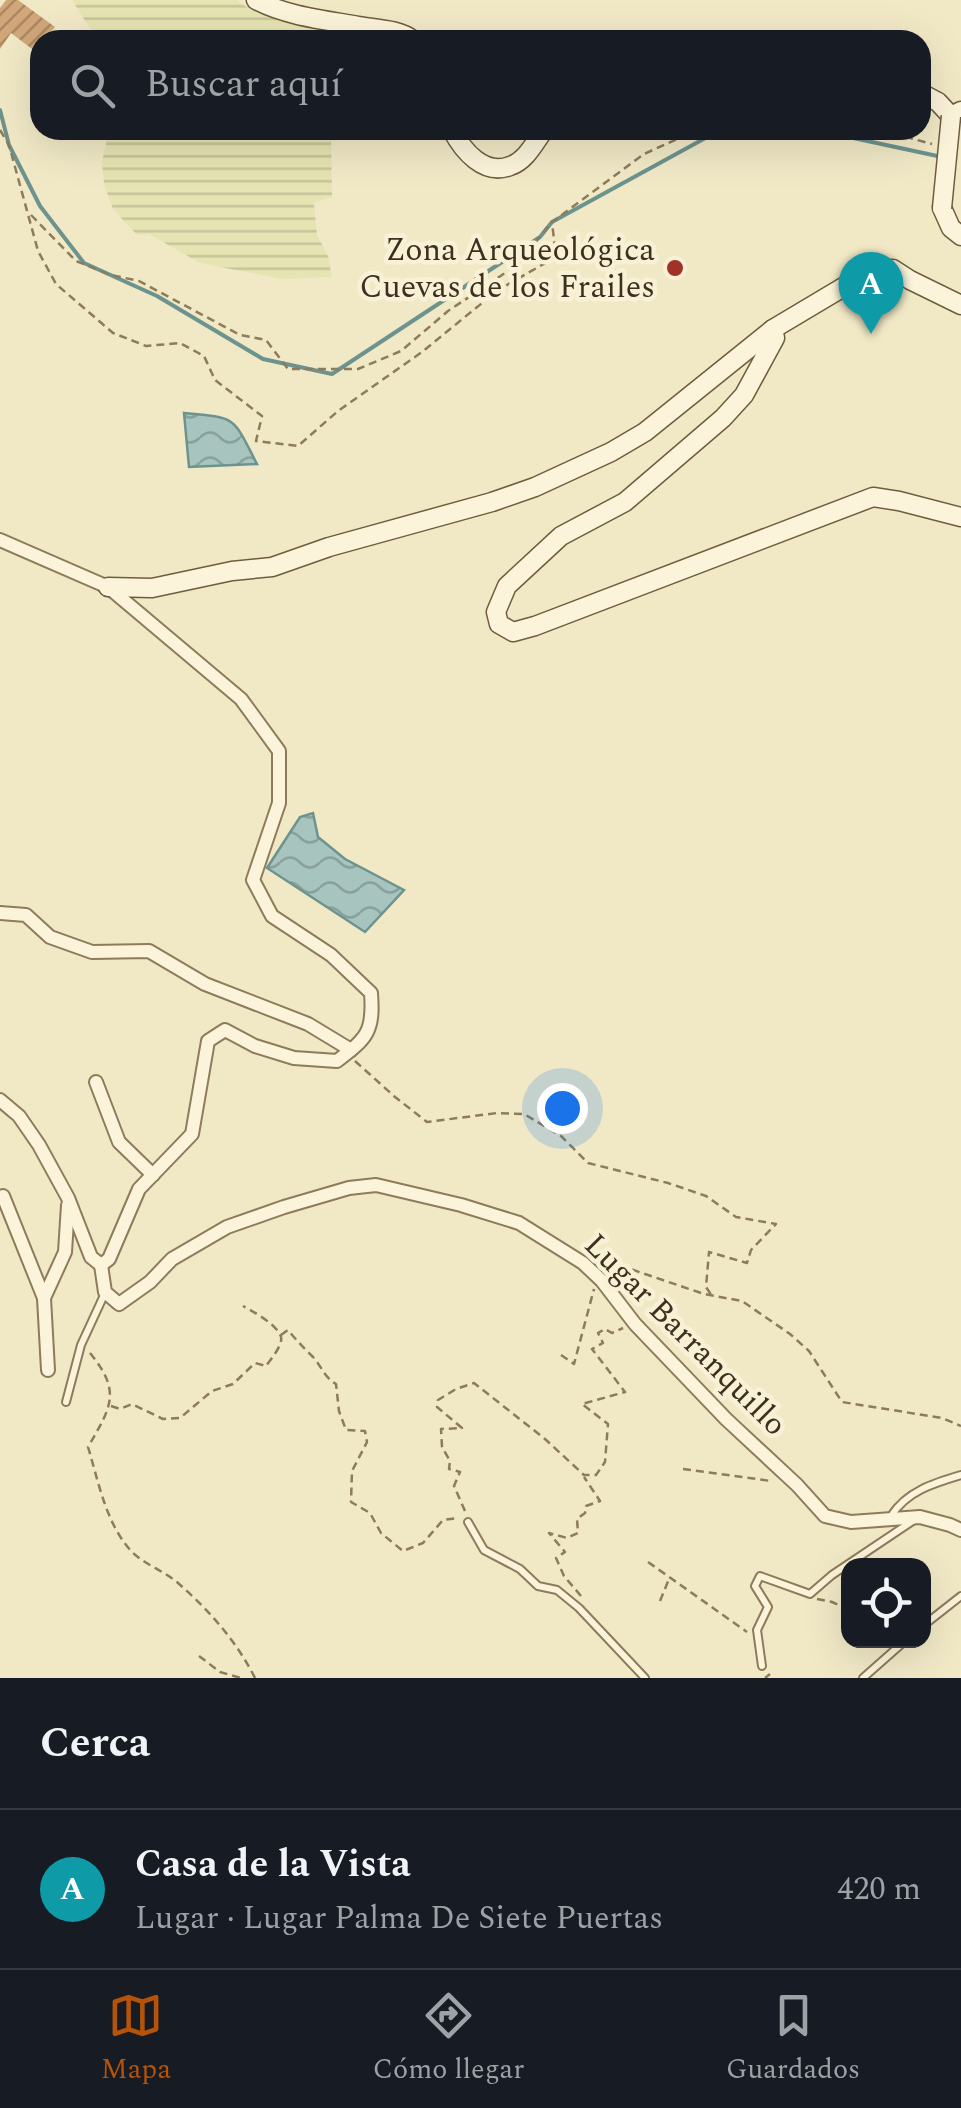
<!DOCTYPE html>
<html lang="es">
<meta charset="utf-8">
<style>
body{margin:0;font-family:Spectral,serif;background:#242831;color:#f1f3f6}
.controls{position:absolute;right:30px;bottom:30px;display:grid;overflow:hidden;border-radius:20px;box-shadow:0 10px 40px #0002}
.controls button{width:90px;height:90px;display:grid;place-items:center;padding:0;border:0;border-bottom:2px solid #363941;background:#171b24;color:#f1f3f6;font:50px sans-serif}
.you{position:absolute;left:562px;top:1108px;width:35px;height:35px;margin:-25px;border:8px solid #fff;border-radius:50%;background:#1a73e8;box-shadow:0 0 0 15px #1a73e833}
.badge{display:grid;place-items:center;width:65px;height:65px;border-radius:50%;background:#b45309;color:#fff;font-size:32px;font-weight:700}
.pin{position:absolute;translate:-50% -82px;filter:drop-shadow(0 2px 5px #0008)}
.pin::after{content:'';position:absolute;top:52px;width:35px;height:30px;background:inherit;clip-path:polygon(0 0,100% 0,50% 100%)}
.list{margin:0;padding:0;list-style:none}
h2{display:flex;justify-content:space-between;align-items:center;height:130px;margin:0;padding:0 40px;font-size:42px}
h2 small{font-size:32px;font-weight:400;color:#9ea1a6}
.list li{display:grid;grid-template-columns:65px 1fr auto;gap:30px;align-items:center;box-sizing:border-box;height:160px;padding:0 40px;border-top:2px solid #363941}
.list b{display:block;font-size:38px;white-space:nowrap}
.list p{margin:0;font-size:32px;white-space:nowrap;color:#9ea1a6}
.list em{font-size:32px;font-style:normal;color:#9ea1a6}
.icon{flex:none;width:55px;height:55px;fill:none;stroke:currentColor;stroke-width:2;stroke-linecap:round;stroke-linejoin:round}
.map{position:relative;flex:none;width:961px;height:1678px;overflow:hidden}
.search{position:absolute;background:#171b24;box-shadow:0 10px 40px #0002;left:30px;right:30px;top:30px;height:110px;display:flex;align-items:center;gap:25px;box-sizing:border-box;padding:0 35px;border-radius:30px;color:#9ea1a6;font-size:38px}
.sheet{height:290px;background:#171b24}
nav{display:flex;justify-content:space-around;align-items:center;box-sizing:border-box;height:140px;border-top:2px solid #363941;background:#171b24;font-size:28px;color:#9ea1a6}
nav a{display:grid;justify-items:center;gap:5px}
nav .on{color:#b45309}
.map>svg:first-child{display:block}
.farmland{fill:url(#farmland-rules)}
.water{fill:url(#water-waves);stroke:#6d938e;stroke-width:2.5}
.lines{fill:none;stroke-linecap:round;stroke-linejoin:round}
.stream{stroke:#6d938e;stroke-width:4}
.building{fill:url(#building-hatch)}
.lane-casing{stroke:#8d7b5a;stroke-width:10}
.street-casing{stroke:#8d7b5a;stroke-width:16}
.secondary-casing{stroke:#6f5c3d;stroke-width:21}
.path{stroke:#8d7b5a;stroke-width:2.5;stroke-dasharray:8 5;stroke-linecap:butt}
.lane{stroke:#fbf4da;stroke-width:6}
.street{stroke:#fbf4da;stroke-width:12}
.secondary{stroke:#fbf4da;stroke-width:18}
.secondary-bridge-casing{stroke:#6f5c3d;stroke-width:21;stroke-linecap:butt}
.secondary-bridge{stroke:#fbf4da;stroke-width:18}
.poi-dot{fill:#a03327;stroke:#f8f1d6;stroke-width:4}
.labels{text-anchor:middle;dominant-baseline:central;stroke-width:9;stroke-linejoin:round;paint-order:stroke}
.poi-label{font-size:32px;fill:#3d301f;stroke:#f8f1d6;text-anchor:end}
.street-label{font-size:32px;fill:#3d301f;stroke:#f8f1d6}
</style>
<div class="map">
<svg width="961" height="1678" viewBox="0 0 961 1678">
<defs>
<pattern id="farmland-rules" width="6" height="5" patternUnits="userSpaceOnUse" patternTransform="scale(2.5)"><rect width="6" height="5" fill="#e7e4b3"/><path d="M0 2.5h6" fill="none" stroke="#c7c49a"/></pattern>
<pattern id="water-waves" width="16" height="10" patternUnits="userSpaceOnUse" patternTransform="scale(2.5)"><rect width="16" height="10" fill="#a7c4bf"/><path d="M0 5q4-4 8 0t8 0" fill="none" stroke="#89a09b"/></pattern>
<pattern id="building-hatch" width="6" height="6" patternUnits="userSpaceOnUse" patternTransform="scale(2.5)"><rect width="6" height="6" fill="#d1a77a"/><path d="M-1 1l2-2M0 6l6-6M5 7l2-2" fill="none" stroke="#ab8863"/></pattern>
</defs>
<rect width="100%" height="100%" fill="#f1e9c6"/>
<g class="farmland">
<path d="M72,0H237L251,10L319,31L323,40H97Z"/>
<path d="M109,130H331L332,197L314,203L317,235L328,256L332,277L282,279L200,263L149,234L137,235L113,209L104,184L102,162Z"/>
</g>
<g class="water">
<path d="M184,413C238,418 232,416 257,464L189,467Z"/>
<path d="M313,813L318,837L345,859L404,890L365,932L267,868L300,817Z"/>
</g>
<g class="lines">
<g class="stream">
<path d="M0,110L9,145L40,206L84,263L157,296L263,359L332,374L540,237L552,222L720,130"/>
<path d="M816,130L942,157"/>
</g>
</g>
<path class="building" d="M6,0H18L55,27L45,40H40V47L36,52L11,33L0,49V8Z"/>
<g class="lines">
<g class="lane-casing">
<g id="lane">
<path d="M66,1402L81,1345L105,1293"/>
<path d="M891,1516C907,1491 934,1483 961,1475"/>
<path d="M468,1522L484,1550L520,1569L538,1586L557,1590L579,1608L645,1678"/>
<path d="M924,1625L961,1596"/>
<path d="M762,1666L757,1630L768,1607L755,1586L760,1576L810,1594L832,1575L914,1520"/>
<path d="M863,1678L906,1640"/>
</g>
</g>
<g class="street-casing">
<g id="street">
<path d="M0,540L108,587L241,699L279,751V803L253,880L272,916L331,955L371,993C374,1032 367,1038 337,1061L294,1058L255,1046L225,1030L208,1041L192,1134L139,1189L109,1259L101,1265L91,1257L68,1198L39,1145L19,1116L0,1100"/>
<path d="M0,913L26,915L50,937L92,952L149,951L205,984L308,1024L351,1050"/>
<path d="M96,1082L119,1142L153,1175"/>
<path d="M3,1196L44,1298L48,1370"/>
<path d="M101,1265L105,1292L119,1304L150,1282L172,1259L227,1227L284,1207L349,1188L376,1185L461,1205L519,1223L583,1263L602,1281L635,1324L726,1419L797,1485L825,1516L851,1522L920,1517L950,1525L961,1530"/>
<path d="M44,1298L65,1252L68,1205"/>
</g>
</g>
<g class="secondary-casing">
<g id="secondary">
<path d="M256,0C286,16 325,20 359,26C376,29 399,29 413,40"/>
<path d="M921,93L938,102L951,116L961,111"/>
<path d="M452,130C463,151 484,176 510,166C526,161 535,142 544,130"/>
<path d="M942,208L951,228L961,236"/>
<path d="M773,329L775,338L744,395L723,418L625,502L561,536L507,586L496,612L499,624L513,632L535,626L873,497L899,501L961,517"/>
<path d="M108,587L152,588L232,571L272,567L329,547L492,502L535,487L611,452L645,432L773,329L872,270L893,269L910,280L961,305"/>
</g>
</g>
<g class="path">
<path d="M0,130L9,145L38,251L56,284L113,333L146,346L180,343L204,356L215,380L262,416L256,441L298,446L338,411L422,352L498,290L556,257L552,222L644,154L697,130"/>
<path d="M880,130L932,144"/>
<path d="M31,215L76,261L111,275L139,281L240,335L266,340L288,369H358L401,351L448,311L517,265L550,224"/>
<path d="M355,1061L395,1097L427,1122L497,1113L524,1114L561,1136L588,1163L668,1183L706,1196L736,1217L776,1224L751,1250L747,1263L709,1252L706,1287L712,1296"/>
<path d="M595,1257L704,1294L742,1301L790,1334L809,1351L842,1402L942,1418L961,1426"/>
<path d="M281,1335L288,1330C296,1340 304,1348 313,1357C322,1367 324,1377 336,1384L339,1411L346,1430L365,1431L367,1442L352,1471L351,1502L370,1513L381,1533L403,1551L423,1543L443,1520L457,1518"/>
<path d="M90,1353C122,1392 111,1407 88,1447C99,1483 106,1525 133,1553C146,1565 164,1571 178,1583C209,1610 237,1642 255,1678"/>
<path d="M561,1355L574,1364L594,1289"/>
<path d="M111,1406L120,1409L132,1404L163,1419L180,1418L212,1391L233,1384L255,1363L266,1366C271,1359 283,1345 281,1337C278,1325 252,1311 243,1306"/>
<path d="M683,1469L771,1481"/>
<path d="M465,1511L454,1486L460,1472L449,1469L450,1461L442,1447L441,1429L462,1428L437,1407L438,1400L456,1389L474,1383L545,1439L584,1475H596L605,1462L608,1424L582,1404L625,1392L592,1349L603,1343L598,1333L605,1329L612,1333L623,1328"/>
<path d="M648,1562L747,1632"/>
<path d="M581,1596L564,1576L556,1558L565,1552L549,1533L567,1538L578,1533L577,1519L585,1513L586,1506L600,1501L584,1477"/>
<path d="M817,1599L832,1602L848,1609"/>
<path d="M660,1601L669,1579"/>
<path d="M199,1656L220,1672L241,1678"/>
<path d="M765,1678L770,1674"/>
</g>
<use href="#lane" class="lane"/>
<use href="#street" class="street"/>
<use href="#secondary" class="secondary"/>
<g class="secondary-bridge-casing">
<path id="secondary-bridge" d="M942,208L951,116"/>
</g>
<use href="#secondary-bridge" class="secondary-bridge"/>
</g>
<circle class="poi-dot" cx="675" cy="268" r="10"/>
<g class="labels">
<g class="poi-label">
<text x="655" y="250">Zona Arqueológica<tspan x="655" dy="37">Cuevas de los Frailes</tspan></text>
</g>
<g class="street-label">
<text transform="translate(685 1335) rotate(45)">Lugar Barranquillo</text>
</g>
</g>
</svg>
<div class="controls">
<button><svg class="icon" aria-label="locate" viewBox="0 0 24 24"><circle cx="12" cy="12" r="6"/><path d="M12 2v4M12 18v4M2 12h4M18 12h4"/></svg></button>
</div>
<div class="you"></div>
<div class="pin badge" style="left:871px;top:334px;background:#0f9aa8">A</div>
<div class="search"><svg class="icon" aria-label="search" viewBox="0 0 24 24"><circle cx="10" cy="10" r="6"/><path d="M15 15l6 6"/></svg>Buscar aquí</div>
</div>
<section class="sheet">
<h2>Cerca<small></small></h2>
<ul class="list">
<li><span class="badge" style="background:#0f9aa8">A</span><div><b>Casa de la Vista</b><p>Lugar · Lugar Palma De Siete Puertas</p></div><em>420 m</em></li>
</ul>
</section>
<nav>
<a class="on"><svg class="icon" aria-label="map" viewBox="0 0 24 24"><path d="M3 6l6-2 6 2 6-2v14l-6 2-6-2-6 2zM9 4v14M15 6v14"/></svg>Mapa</a>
<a><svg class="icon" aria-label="directions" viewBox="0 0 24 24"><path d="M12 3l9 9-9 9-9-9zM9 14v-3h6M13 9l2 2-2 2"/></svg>Cómo llegar</a>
<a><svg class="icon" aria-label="saved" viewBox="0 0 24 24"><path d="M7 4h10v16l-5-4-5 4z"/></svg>Guardados</a>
</nav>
